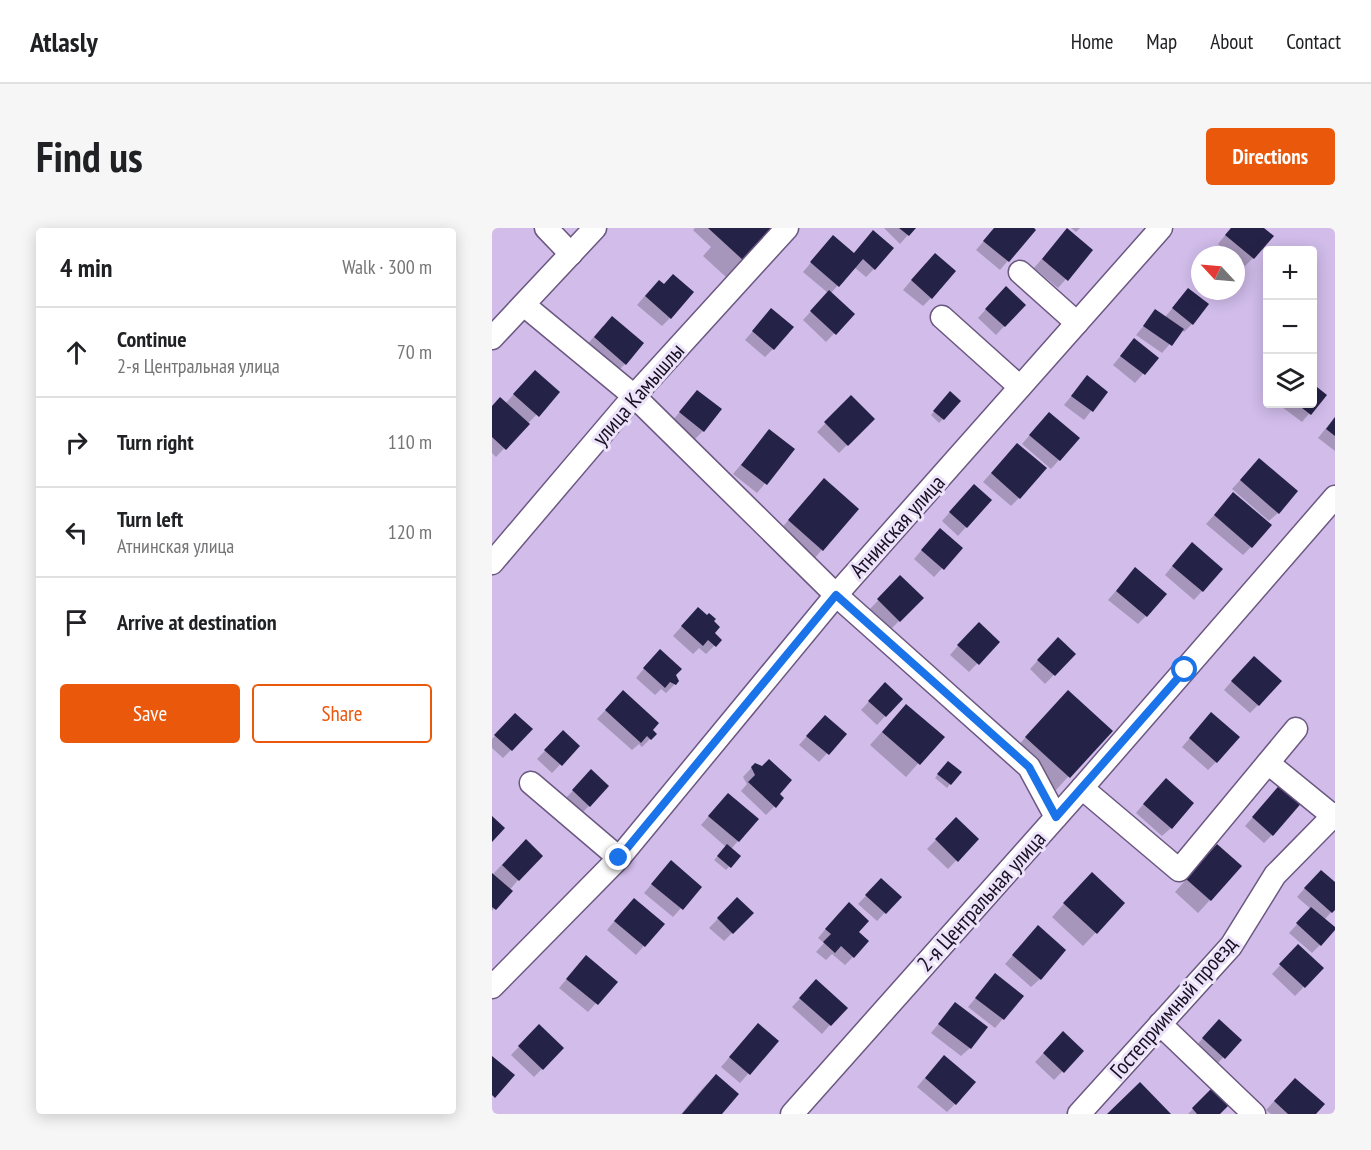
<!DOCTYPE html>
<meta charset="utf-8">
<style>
body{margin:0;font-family:"PT Sans Narrow",sans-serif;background:#f6f6f6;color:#202124}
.controls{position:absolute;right:18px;top:18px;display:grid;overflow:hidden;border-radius:6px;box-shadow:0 3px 15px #0003}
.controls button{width:54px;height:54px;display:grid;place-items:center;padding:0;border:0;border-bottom:2px solid #e0e0e0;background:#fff;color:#202124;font:30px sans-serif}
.compass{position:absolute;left:699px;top:18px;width:54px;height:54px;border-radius:50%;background:#fff;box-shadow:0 3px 15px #0003;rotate:296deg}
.stop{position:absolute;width:18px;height:18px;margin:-14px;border:4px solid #1a73e8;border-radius:50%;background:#fff}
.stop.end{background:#1a73e8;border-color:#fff;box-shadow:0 2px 6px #0008}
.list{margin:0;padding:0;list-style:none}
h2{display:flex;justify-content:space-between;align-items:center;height:78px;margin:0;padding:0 24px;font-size:26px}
h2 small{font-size:20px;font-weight:400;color:#757577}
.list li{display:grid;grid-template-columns:39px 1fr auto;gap:18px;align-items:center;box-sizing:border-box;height:90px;padding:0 24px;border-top:2px solid #e0e0e0}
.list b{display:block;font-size:22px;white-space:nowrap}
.list p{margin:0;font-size:20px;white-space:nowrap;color:#757577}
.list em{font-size:20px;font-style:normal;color:#757577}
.actions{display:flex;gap:12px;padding:18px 24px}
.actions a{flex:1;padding:14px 0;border:2px solid #ea580c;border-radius:6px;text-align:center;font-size:21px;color:#ea580c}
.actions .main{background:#ea580c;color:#fff}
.icon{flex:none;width:33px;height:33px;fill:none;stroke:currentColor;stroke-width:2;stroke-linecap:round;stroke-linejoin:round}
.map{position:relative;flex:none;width:843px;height:886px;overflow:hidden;border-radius:6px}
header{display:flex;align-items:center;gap:36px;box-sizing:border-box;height:84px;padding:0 30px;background:#fff;border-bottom:2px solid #e0e0e0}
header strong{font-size:28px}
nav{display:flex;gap:33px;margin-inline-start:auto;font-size:21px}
.intro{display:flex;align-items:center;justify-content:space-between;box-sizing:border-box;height:144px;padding:0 36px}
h1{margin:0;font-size:42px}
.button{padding:15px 27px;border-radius:6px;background:#ea580c;color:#fff;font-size:21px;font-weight:700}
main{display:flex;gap:36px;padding:0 36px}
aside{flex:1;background:#fff;border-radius:6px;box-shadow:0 3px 15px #0003}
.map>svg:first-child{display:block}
.shadow{fill:#0003}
.building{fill:#252247}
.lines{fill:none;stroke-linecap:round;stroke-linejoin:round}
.minor-casing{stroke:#6b5881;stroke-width:25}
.minor{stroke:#fff;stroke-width:22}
.route{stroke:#1a73e8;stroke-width:8}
.labels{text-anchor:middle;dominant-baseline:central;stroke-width:6;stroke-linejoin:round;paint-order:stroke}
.street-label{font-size:22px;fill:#171020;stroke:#ece2fa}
</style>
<header>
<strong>Atlasly</strong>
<nav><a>Home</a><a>Map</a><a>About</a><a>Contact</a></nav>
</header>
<div class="intro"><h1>Find us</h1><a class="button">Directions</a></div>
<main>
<aside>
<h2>4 min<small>Walk · 300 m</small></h2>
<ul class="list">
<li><svg class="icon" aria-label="ahead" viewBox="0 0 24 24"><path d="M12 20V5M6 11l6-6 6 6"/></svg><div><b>Continue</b><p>2-я Центральная улица</p></div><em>70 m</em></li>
<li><svg class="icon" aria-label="right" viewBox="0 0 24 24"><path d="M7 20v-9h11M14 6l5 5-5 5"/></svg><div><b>Turn right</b></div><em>110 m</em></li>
<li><svg class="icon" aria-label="left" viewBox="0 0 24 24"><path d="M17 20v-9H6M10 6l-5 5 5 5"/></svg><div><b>Turn left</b><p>Атнинская улица</p></div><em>120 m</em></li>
<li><svg class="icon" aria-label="arrive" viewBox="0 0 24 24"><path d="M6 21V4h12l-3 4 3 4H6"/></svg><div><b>Arrive at destination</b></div></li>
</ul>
<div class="actions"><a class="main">Save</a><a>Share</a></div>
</aside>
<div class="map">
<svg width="843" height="886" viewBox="0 0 843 886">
<rect width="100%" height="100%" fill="#d1bcea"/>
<g class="shadow">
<path d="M203,0H281L234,49L211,28L219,19L201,2Z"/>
<path d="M392,0H422L408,16Z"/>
<path d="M503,0H540L542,2L508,42L484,22Z"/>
<path d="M579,0H588L584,4Z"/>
<path d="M739,0H770L761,30L753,38L744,31V27H739L726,16Z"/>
<path d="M567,11L599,23L566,60L542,40Z"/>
<path d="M373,13L382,41L374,49L362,39L339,65L361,86L334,114L311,92L336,65L311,44L333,18L361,26Z"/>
<path d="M434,35L439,70L431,78L411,62Z"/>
<path d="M708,49V61L702,57Z"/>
<path d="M158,62L178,90L170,98L145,77Z"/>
<path d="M696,62L700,96L692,104L690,102L670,125L644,107L664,83L673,89Z"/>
<path d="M710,63H730L721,72Z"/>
<path d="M506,68L532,77L504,107L486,90Z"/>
<path d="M271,91L281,121L273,129L253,112Z"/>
<path d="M111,98L133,136L125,144L94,118Z"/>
<path d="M642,112L665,130L643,155L621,137Z"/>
<path d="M595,149L614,164L592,192L572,177Z"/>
<path d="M34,152L66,164L4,229L0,225V179L14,175Z"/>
<path d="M205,164L211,203L203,211L180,193Z"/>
<path d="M833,167L810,194L790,179L793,176H820Z"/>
<path d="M359,169L381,191L347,225L325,204Z"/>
<path d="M454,169L451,191L447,195L439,187Z"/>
<path d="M843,189V223L826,210Z"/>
<path d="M549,194L567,232L559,241L530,216Z"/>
<path d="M277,203L301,222L265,265L241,246Z"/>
<path d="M517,225L527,270L519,278L491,254Z"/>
<path d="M759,240L786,285L777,293L740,261Z"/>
<path d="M323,261L365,281L322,331L288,302Z"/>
<path d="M474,266L498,272L466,308L450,293Z"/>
<path d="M741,266L759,319L751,327L714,296Z"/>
<path d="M440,310L469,320L442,349L422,331Z"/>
<path d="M691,325L710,363L702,372L673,347Z"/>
<path d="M408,349L430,370L399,401L378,381Z"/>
<path d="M635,350L654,388L646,396L616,372Z"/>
<path d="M198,389L228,412L214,426L207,420L201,426L181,408Z"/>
<path d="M478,404L506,414L477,444L458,427Z"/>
<path d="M558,419L582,426L553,456L538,441Z"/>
<path d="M160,431L183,447V456L174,465L169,461L163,467L144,450Z"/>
<path d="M753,438L766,477L758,485L732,462Z"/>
<path d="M393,456L409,471L385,497L369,482Z"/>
<path d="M123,472L159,502L158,511L150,519L147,516L140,522L105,491Z"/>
<path d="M563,477L618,503L564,562L521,523Z"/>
<path d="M402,490L450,509L414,549L378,517Z"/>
<path d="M15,495L19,522L11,530L0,520V511Z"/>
<path d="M711,495L724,534L716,542L690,519Z"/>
<path d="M325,497L353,506L327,534L307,517Z"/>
<path d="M71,504L86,518L60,545L45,531Z"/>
<path d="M263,536L290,571L274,587L249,563L255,556L251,549Z"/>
<path d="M452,538L458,556L455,560L443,550Z"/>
<path d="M91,552L97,578L89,586L73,571Z"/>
<path d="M665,560L679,600L670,608L644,585Z"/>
<path d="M783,564L780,607L772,615L753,598Z"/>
<path d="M228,575L265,591L239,621L247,628L234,642L222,632L234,619L209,597Z"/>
<path d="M464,591L485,611L456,641L435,621Z"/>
<path d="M25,621L26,652L0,683V647Z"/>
<path d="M713,630L718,672L706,685L683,664Z"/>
<path d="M171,643L208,659L181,689L152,665Z"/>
<path d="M389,652L408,669L385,693L366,676Z"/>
<path d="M820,652L843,656V680L832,692L828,717L820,725L797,705L819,681L805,669Z"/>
<path d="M587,659L631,676L591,718L560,689Z"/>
<path d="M245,671L260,685L232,713L217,700Z"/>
<path d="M133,680L171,696L144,727L115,702Z"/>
<path d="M348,684L365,704L361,729L353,737L340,726L334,732L324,724L332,715L326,710Z"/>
<path d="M538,708L548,751L539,759L513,736Z"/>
<path d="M806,718L830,740L803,768L780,746Z"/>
<path d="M86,738L123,754L96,784L67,760Z"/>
<path d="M503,747L530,768L503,800L476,779Z"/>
<path d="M316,762L353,780L330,806L300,779Z"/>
<path d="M463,776L478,820L469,828L439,805Z"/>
<path d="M47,798L70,820L42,849L19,827Z"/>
<path d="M719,801L748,812L723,838L703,819Z"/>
<path d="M258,805L285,813L248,855L229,839Z"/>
<path d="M571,805L590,823L562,852L543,834Z"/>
<path d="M444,837L463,876L455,884L425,859Z"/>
<path d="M224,848L228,886H189L211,860Z"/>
<path d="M794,860L822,886H779L774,882Z"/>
<path d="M721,861L726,886H696Z"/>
</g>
<g class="building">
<path d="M216,0H283L252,33Z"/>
<path d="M407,0H424L417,8Z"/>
<path d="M502,0H542L544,2L517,34L491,13Z"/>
<path d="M575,0L601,22L576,53L550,31Z"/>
<path d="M739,0H772L782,8L762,31L733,7Z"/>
<path d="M381,2L402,20L383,42L371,31L347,59L318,34L341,7L362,25Z"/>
<path d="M443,25L464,43L440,71L419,52Z"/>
<path d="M181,46L202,64L179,91L153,68L167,52L172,56Z"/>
<path d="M514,58L534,77L513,99L493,81Z"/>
<path d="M696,60L717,76L701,97L680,80Z"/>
<path d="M337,62L363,86L344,107L318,83Z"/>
<path d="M279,80L302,99L282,122L260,103Z"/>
<path d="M663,81L692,101L680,118L651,98Z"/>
<path d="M120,88L152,115L134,137L102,109Z"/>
<path d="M642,110L667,130L653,147L628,128Z"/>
<path d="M43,142L68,164L47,189L21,166Z"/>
<path d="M595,147L616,164L601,184L579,168Z"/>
<path d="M820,155L835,167L819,187L805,176H820Z"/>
<path d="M205,162L230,181L212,204L187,184Z"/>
<path d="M458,163L469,173L452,192L441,183Z"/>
<path d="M359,167L383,191L356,218L332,194Z"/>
<path d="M8,169L38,196L14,222L0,209V178Z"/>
<path d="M557,184L588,210L568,233L537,207Z"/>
<path d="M843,189V208L834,201Z"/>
<path d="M277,201L303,221L275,257L249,237Z"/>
<path d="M525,215L555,240L528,271L499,245Z"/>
<path d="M767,230L806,263L787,286L748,252Z"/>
<path d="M332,250L367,281L331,323L296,292Z"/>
<path d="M482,256L500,272L475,300L457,284Z"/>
<path d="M741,264L780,297L760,320L722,287Z"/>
<path d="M448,300L471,320L452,342L429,322Z"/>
<path d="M700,314L731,341L711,364L680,338Z"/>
<path d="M643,339L675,366L655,389L624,363Z"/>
<path d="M408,347L432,370L408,394L385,371Z"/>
<path d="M206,379L215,387L217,385L224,391L222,393L228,399L223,405L230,412L224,419L216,412L211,418L189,398Z"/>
<path d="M487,394L508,414L487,437L465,417Z"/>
<path d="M566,409L584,426L563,448L545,432Z"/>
<path d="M168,421L190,441L184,447L187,453L184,457L178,454L173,460L151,440Z"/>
<path d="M762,428L790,453L767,478L739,453Z"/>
<path d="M393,454L411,471L394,489L376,473Z"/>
<path d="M131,462L167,495L161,502L165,506L159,512L155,508L149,515L113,482Z"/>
<path d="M576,462L621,503L578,550L533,509Z"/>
<path d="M414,476L453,509L428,537L390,504Z"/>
<path d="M719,484L748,509L725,535L697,510Z"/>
<path d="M23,485L41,501L20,523L2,507Z"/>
<path d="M333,487L355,506L337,527L314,508Z"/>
<path d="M71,502L88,518L70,538L52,522Z"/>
<path d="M277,531L300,552L288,566L292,570L284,580L256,554L263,547L259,539L263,535L270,538Z"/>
<path d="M456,533L470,544L459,557L445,546Z"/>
<path d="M99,541L117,558L98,579L80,562Z"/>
<path d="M674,550L702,575L680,601L651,576Z"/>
<path d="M791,553L812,572L781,608L760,589Z"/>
<path d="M236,565L267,591L247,614L216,588Z"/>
<path d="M0,588L13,600L0,614Z"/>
<path d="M464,589L487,611L466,634L443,611Z"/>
<path d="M34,611L51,628L27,653L10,637Z"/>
<path d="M235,616L249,628L239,640L225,628Z"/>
<path d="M725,616L750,638L719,673L694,651Z"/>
<path d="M179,632L210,659L191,682L159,656Z"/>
<path d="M829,642L843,654V682L840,685L812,660Z"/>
<path d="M600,644L633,675L605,706L571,675Z"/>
<path d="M0,645L21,663L4,682L0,679Z"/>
<path d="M389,650L410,669L394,686L373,667Z"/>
<path d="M245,669L262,685L241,706L225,690Z"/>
<path d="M142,670L173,696L153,719L122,693Z"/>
<path d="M357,674L377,693L367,704L377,713L362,730L349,718L343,725L331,714L339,706L333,701Z"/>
<path d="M819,679L843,699V702L829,718L804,695Z"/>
<path d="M546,697L574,722L549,752L520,727Z"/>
<path d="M806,716L832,740L813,760L787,736Z"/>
<path d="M94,727L126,754L106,777L74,751Z"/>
<path d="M503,745L532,768L512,792L483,770Z"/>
<path d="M324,751L356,780L339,798L307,770Z"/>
<path d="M463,774L496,799L479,821L446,796Z"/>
<path d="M727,791L750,812L733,831L710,810Z"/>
<path d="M266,795L287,813L258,847L237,829Z"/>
<path d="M47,796L72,820L51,842L26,818Z"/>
<path d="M571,803L592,823L572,845L551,825Z"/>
<path d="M452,827L484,854L464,877L433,850Z"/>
<path d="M0,828L23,847L3,870L0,867Z"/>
<path d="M224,846L247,866L230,886H190Z"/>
<path d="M803,850L833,876L824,886H796L782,873Z"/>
<path d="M648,854L679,886H615Z"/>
<path d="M721,859L738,876L728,886H705L700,880Z"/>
</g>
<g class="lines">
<g class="minor-casing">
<g id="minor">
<path d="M54,0L79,26"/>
<path d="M528,44L585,95"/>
<path d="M32,77L142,168L344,367L537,539L564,589"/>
<path d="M450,89L528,159"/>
<path d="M0,110L103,0"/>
<path d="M0,335L142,168L295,0"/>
<path d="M776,535L841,588"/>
<path d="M39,555L127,630"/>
<path d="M590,560L687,642L804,501"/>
<path d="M0,759L127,630L344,367L669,0"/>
<path d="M668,796L762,886"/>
<path d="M300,886L590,560L843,269"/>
<path d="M587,886L739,718L783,647L843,586"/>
</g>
</g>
<use href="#minor" class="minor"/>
</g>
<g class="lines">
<path class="route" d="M127,630L344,367L537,539L564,589L693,442"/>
</g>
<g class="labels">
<g class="street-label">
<text transform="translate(146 166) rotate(-49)">улица Камышлы</text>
<text transform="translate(405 298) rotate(-48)">Атнинская улица</text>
<text transform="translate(489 673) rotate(-48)">2-я Центральная улица</text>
<text transform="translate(681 779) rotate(-49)">Гостеприимный проезд</text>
</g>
</g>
</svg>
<div class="controls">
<button>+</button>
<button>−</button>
<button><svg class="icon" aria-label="layers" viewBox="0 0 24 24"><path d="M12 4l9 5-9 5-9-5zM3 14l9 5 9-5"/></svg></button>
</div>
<svg class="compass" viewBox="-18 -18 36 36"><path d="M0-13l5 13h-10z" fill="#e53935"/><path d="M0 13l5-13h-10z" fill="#757577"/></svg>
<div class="stop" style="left:693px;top:442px"></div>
<div class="stop end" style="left:127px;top:630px"></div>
</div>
</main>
